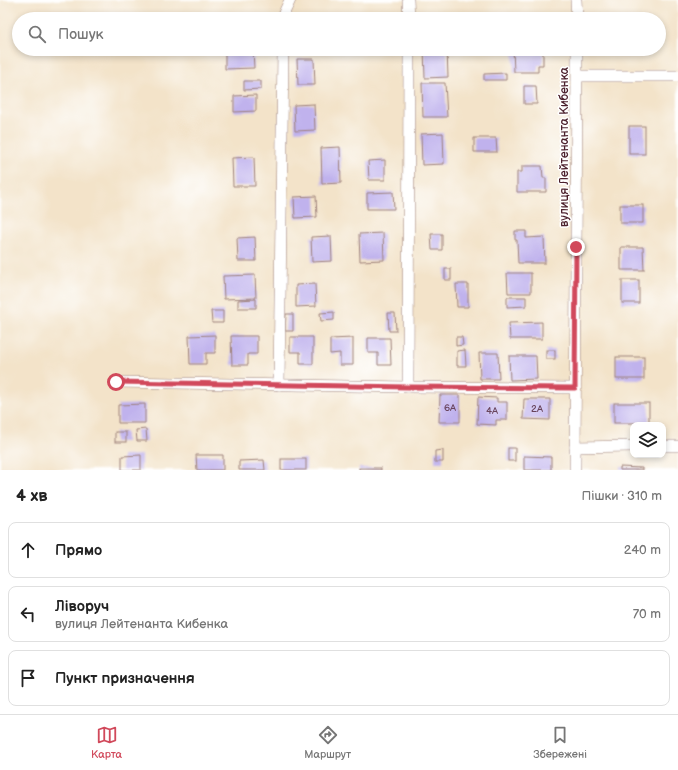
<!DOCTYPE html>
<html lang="uk">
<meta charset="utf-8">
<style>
body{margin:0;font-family:"Balsamiq Sans",sans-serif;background:#f6f6f6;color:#222}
.controls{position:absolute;right:12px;bottom:12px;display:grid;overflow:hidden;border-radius:8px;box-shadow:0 2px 6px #0003}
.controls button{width:36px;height:36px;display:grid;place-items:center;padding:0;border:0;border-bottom:1px solid #e0e0e0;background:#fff;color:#222;font:20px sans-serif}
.stop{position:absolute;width:12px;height:12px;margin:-9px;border:3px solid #d1495b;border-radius:50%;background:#fff}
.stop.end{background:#d1495b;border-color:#fff;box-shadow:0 1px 4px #0008}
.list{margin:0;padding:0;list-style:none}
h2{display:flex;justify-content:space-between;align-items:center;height:52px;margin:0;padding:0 16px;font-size:17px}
h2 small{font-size:13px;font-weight:400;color:#767676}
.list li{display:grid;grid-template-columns:26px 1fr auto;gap:12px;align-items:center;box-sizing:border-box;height:56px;margin:0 8px 8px;padding:0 8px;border:1px solid #e0e0e0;border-radius:8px}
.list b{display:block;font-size:15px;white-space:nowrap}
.list p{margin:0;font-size:13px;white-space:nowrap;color:#767676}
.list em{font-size:13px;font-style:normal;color:#767676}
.icon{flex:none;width:22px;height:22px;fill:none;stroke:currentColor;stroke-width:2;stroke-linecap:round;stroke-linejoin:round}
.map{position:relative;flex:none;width:678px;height:470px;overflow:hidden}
.search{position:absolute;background:#fff;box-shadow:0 2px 6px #0003;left:12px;right:12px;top:12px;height:44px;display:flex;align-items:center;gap:10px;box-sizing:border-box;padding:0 14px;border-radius:22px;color:#767676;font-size:15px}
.sheet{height:244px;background:#fff}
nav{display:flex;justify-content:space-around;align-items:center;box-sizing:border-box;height:56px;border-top:1px solid #e0e0e0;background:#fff;font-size:11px;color:#767676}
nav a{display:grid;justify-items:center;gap:2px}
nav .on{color:#d1495b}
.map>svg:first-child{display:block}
.building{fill:#c0b2ed}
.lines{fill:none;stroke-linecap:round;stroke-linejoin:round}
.minor-casing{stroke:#9e817a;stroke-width:12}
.minor{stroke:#fff;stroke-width:11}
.route{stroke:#d1495b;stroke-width:5}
.labels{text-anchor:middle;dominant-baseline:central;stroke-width:3;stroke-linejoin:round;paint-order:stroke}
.number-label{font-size:10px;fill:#68445c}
.street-label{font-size:12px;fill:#4a1f2b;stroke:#fff}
</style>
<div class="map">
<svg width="678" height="470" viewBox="0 0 678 470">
<rect width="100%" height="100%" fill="#fff"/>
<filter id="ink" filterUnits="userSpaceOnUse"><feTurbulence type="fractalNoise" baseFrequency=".025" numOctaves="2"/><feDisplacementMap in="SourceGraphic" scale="8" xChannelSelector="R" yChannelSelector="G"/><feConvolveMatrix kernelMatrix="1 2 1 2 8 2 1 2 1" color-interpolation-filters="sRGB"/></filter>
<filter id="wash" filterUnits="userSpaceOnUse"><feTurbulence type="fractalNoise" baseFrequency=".012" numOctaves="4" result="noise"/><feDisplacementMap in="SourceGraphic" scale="16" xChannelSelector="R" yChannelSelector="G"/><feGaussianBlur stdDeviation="0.9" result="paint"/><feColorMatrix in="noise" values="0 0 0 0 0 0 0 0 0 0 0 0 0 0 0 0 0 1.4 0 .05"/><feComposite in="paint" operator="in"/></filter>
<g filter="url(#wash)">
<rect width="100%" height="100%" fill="#f3e3c9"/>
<g id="blocks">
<g class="building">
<path d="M225,49H253L254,68L225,69Z"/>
<path d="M424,49H447L448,77L425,78Z"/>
<path d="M513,49H537V51L543,50V65H538V72H514Z"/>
<path d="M297,59H314L315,85H298Z"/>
<path d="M506,73V80H484V74Z"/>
<path d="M244,81H261V89L244,90Z"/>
<path d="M422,83H445L447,117H423Z"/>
<path d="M524,86H536L537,104H524Z"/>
<path d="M256,95V111L234,112V96Z"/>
<path d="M314,104L315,130L295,131L294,105Z"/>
<rect x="629" y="126" width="16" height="28"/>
<path d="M443,133L444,164L422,165L421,134Z"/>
<path d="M474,138H496L497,152H474Z"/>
<path d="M340,147L341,183L322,184L321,148Z"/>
<path d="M254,157L255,186H233L232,158Z"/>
<path d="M385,160V180H369L368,161Z"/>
<path d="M522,166H542L543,178H546V192H517V172H522Z"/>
<path d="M393,192L394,209H367V193Z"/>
<path d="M316,196L317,217L295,218L294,197Z"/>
<rect x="620" y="205" width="23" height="18"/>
<path d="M515,231H526V238L544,237L545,263H518L517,240H515Z"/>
<path d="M383,233L384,260L360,261L359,234Z"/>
<path d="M431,234H442V250H432Z"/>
<path d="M331,236L332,261L312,262L311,237Z"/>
<path d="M255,237L256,261H238L237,238Z"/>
<path d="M621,247H643L644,270H621Z"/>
<rect x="445" y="269" width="6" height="11"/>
<path d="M507,273H531V293H508Z"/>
<path d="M255,275L256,298L224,299L223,276Z"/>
<rect x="622" y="280" width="17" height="23"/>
<path d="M315,284L316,306L296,307V285Z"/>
<path d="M456,284H468V307H457Z"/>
<path d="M507,297H526V306L507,307Z"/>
<path d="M256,299V308H238V300Z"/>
<path d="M211,311H223V323H212Z"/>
<path d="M334,312V320L321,321L320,313Z"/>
<path d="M388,313H395L396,331H389Z"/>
<path d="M286,314H293V331H285Z"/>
<path d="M542,322V339H510L509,323Z"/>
<path d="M215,335V353H206V364H190L189,336Z"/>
<path d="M231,336H257V354H248V365H232Z"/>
<path d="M290,337H313V364H300V352H290Z"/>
<path d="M456,337H462L463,345L456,346Z"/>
<path d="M353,338V365H340V353L330,354V339Z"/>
<path d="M368,338H390L391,365H378V353H368Z"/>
<path d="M465,350L466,366H457V351Z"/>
<rect x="546" y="350" width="9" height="9"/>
<path d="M479,353H498L499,379H480Z"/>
<path d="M509,356H536L537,379L510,380Z"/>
<rect x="616" y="357" width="28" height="22"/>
<path d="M440,395H460V422H439Z"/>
<path d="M478,397L497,398V402H507V420H496V425L477,424Z"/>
<path d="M524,399H550V420L523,419Z"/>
<rect x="614" y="403" width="35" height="20"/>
<path d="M145,404V423H118V405Z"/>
<path d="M146,429L147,441H137L136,430Z"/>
<rect x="115" y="432" width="11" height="10"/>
<rect x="508" y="448" width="7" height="13"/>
<path d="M443,450V462H435V451Z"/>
<path d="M141,455V470H122V456Z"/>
<path d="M196,455H223V470H197Z"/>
<path d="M524,456L551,457V470H524Z"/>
<rect x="281" y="459" width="25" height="11"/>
<path d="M264,460L265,470H239V461Z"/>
<path d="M620,467L642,468V470H620Z"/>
<rect x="359" y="468" width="22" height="2"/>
</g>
</g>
</g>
<g filter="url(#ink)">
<use href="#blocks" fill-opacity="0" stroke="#9e817a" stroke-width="1"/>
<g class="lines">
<g class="minor-casing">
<g id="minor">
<path d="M408,0L409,19"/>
<path d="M576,0L577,19"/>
<path d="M284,19V13L290,0"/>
<path d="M578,76H678"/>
<path d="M116,382L408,387L575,388"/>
<path d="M279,385L283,49"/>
<path d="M408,387L409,49"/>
<path d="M663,446H678"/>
<path d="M575,447L633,446"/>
<path d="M575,470L577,49"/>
</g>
</g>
<use href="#minor" class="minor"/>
</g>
</g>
<g class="lines" filter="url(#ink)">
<path class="route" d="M116,382L408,387L575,388L576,247"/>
</g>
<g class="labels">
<g class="number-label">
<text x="450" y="408">6А</text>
<text x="537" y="409">2А</text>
<text x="492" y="411">4А</text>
</g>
<g class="street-label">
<text transform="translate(564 147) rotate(-90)">вулиця Лейтенанта Кибенка</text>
</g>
</g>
</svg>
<div class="controls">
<button><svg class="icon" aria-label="layers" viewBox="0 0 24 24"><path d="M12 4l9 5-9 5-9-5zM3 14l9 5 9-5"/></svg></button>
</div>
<div class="stop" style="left:116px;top:382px"></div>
<div class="stop end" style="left:576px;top:247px"></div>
<div class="search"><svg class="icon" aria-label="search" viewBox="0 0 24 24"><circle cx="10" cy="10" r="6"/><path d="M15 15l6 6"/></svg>Пошук</div>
</div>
<section class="sheet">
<h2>4 хв<small>Пішки · 310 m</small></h2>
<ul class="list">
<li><svg class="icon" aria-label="ahead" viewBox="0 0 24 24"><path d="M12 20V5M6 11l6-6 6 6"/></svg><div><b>Прямо</b></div><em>240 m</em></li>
<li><svg class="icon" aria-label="left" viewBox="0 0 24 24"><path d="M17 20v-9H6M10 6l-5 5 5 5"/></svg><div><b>Ліворуч</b><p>вулиця Лейтенанта Кибенка</p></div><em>70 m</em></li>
<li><svg class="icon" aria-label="arrive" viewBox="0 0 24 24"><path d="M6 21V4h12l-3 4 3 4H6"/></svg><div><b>Пункт призначення</b></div></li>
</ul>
</section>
<nav>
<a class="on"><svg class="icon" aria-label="map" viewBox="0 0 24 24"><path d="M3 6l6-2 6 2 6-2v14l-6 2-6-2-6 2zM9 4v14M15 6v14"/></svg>Карта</a>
<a><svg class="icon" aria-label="directions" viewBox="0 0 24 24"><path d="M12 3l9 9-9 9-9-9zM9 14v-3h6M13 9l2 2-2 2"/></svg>Маршрут</a>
<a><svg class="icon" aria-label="saved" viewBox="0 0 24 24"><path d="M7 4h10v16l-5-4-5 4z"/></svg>Збережені</a>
</nav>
